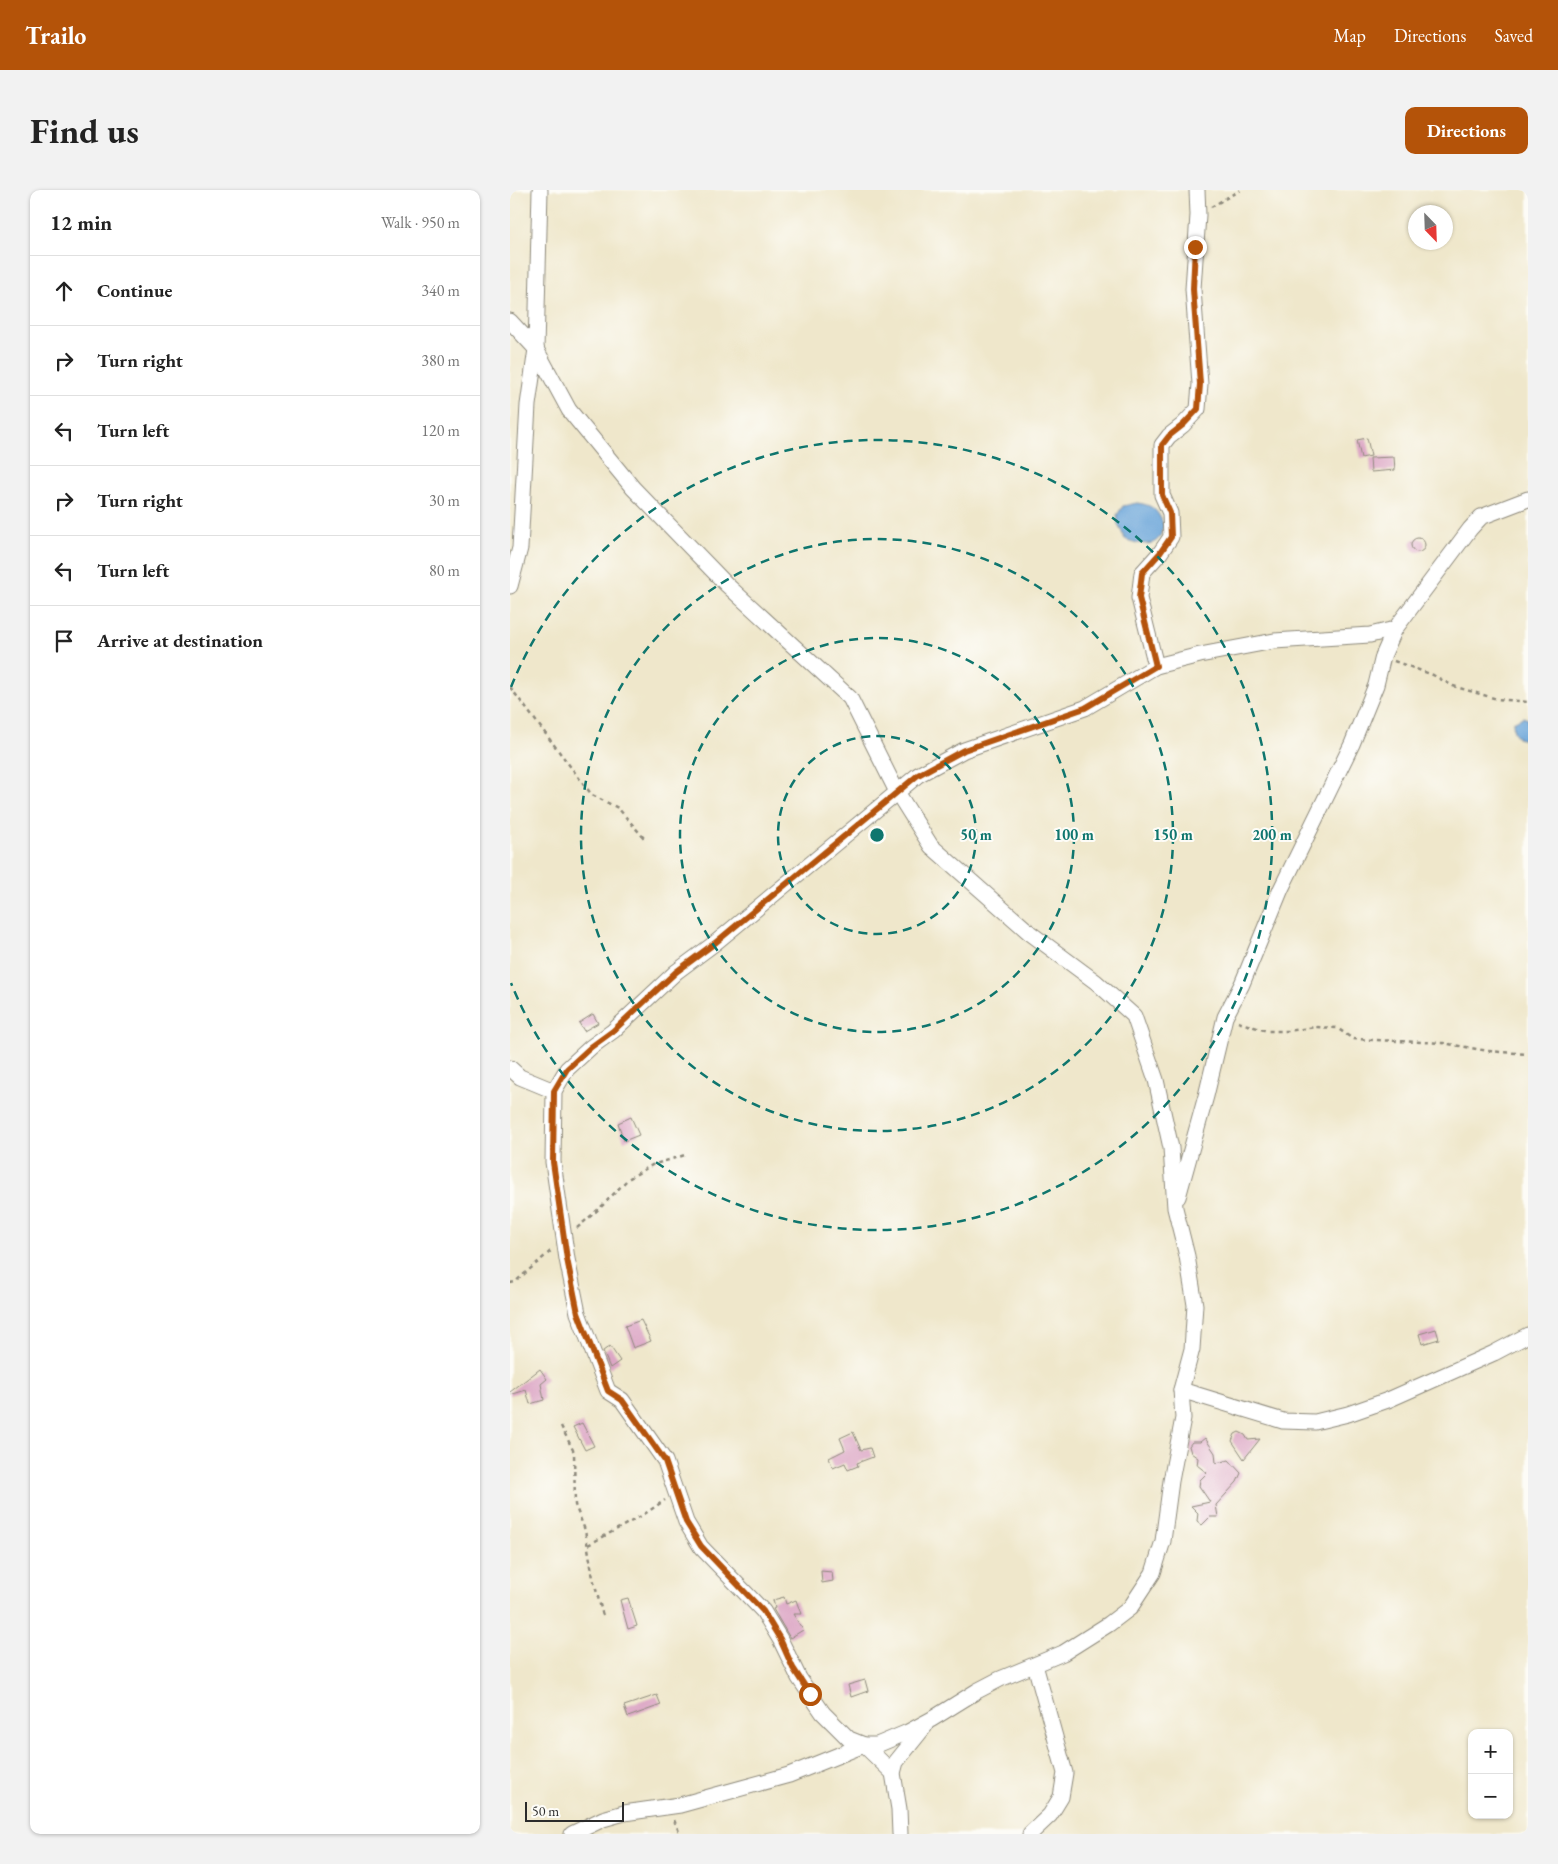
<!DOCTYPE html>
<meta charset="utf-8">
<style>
body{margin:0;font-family:"EB Garamond",serif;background:#f2f2f2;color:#222}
.controls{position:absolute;right:15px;bottom:15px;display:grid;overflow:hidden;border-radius:10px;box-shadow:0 1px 4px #0004}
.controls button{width:45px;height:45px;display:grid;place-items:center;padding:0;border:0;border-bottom:1px solid #e0e0e0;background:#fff;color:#222;font:25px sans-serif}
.compass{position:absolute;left:898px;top:15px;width:45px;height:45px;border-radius:50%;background:#fff;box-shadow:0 1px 4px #0004;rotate:157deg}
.scale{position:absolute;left:15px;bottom:12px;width:99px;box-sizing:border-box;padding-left:5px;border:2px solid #2b2b2b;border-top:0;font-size:14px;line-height:18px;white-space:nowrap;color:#2b2b2b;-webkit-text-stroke:4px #fdfcf7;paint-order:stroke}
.stop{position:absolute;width:15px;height:15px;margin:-11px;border:4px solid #b45309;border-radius:50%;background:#fff}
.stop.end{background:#b45309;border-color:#fff;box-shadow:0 1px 5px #0008}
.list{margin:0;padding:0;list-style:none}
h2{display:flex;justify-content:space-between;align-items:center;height:65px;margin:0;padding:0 20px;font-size:21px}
h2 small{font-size:16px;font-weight:400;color:#767676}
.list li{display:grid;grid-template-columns:32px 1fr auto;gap:15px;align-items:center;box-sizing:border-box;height:70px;padding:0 20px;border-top:1px solid #e0e0e0}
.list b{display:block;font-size:19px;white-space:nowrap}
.list em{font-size:16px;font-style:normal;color:#767676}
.icon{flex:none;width:28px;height:28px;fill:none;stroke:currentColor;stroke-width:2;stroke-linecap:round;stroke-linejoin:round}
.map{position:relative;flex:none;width:1018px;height:1644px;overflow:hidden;border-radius:10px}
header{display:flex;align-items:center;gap:30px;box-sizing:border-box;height:70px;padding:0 25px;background:#b45309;color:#fff}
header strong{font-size:24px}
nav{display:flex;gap:28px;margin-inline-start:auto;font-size:18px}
.intro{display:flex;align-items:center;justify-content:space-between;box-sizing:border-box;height:120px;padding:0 30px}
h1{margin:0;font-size:35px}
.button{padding:12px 22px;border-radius:10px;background:#b45309;color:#fff;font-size:18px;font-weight:700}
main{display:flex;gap:30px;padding:0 30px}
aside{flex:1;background:#fff;border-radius:10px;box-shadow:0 1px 4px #0004}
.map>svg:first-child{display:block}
.water{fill:#69a4d9;stroke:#4a6882}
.building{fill:#dca5c4}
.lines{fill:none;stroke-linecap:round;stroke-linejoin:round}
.minor-casing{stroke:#8d897b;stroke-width:17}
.path{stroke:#8d897b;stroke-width:2.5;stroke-dasharray:4 4;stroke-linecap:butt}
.minor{stroke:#fff;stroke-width:15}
.route{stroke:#b45309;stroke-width:6}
.ring{fill:none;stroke:#0f766e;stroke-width:2.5;stroke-dasharray:9 6}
.centre{fill:#0f766e;stroke:#fdfcf7;stroke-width:2.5}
.ring-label{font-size:15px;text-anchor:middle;font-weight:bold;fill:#0f766e;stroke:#fdfcf7;stroke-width:4;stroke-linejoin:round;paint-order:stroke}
</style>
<header>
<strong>Trailo</strong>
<nav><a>Map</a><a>Directions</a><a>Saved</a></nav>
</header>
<div class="intro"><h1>Find us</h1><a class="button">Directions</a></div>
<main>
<aside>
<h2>12 min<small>Walk · 950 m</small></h2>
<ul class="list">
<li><svg class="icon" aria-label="ahead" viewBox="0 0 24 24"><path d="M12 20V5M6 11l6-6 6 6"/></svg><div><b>Continue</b></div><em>340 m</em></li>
<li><svg class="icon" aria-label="right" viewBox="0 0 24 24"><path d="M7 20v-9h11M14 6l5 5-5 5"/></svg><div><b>Turn right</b></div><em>380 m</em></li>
<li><svg class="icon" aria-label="left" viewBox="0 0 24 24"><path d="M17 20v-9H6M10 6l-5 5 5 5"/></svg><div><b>Turn left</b></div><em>120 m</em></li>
<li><svg class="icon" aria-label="right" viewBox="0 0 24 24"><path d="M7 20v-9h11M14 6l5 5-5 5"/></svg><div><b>Turn right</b></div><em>30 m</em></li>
<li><svg class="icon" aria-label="left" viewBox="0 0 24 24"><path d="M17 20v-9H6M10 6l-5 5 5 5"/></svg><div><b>Turn left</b></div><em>80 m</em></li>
<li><svg class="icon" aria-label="arrive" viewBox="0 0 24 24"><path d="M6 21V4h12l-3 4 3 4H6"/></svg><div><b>Arrive at destination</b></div></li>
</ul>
</aside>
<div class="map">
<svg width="1018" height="1644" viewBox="0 0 1018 1644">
<rect width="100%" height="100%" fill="#fdfcf7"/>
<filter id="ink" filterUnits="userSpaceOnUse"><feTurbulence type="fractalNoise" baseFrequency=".02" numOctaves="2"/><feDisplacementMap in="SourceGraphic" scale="10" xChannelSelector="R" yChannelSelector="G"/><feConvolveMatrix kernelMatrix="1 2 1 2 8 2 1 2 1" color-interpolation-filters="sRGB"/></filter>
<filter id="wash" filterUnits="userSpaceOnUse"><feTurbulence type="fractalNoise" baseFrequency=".0096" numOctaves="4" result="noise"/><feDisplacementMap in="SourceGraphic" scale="20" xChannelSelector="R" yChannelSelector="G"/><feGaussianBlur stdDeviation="1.12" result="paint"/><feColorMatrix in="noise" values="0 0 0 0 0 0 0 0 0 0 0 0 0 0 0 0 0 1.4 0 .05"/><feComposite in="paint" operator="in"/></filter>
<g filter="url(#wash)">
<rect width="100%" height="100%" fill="#efe7cb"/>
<g class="water">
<path d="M627,313C644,315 648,321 654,336C652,340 651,345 649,348C642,358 625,353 615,349L608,334L607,325L613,316Z"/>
<path d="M1013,527L1018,529V549H1010L1004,542L1003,532Z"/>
</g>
<g id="blocks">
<g class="building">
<path d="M857,248L861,266L851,268L847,250Z"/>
<path d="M884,267L885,280L861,282L860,268Z"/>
<circle cx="908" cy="355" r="7"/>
<path d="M83,824L88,833L74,841L69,833Z"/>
<path d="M121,927L129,945L114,951L108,933Z"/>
<path d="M131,1130L141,1151L123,1158L115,1136Z"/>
<path d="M926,1139L929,1149L912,1154L909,1144Z"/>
<path d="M100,1156L110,1171L100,1178L93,1161Z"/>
<path d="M30,1179L37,1189L31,1194L34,1210L20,1214L16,1200L0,1205V1202Z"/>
<path d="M72,1233L84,1256L75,1260L63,1237Z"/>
<path d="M343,1242L351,1260L360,1258L363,1267L347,1273L348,1276L338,1280L335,1273L323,1278L319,1268L335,1260L330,1248Z"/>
<path d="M729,1242L735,1245L738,1250L750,1249L734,1269L722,1251L725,1244Z"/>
<path d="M695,1248L705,1263L706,1273L719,1270L731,1283L727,1292L706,1315L708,1327H700L692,1335L687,1331L688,1323L681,1316L700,1312L689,1296L690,1290L697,1283L687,1275L688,1268L681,1263L679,1256L682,1252H690Z"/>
<path d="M311,1381L322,1382L323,1391L312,1393Z"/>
<path d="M274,1407L276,1414L286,1410L291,1424H283L293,1440L280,1448L263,1419L265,1418L263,1410Z"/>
<path d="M118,1408L127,1436L118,1439L110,1410Z"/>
<path d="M355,1490L358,1501L341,1507L338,1495Z"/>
<path d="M147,1505L151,1515L118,1527L114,1516Z"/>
</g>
</g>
</g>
<g filter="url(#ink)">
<use href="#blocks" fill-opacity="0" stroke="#8d897b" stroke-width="1"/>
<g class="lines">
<g class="minor-casing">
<g id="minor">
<path d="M0,131L26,159L30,0"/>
<path d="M26,159L59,220L123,298L217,395L340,508L387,602L421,656L520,743L586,792L624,826L646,890L661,958L665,1018L677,1066L685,1115L682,1159L671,1200L673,1228L661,1291L653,1351L643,1383L620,1418L599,1434L553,1463L490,1489L467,1501L422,1529L398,1542L367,1555H354L279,1585L170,1615L114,1623L93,1629L62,1644"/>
<path d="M0,396L10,358L18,215L26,159"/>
<path d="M646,476L629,408L632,383L650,363L661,347L660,323L652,305V255L659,246L673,235L688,219L690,194L683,99L688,25L687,0"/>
<path d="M0,878L10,887L44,901"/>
<path d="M668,1007L696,906L715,827L732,794L771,699L842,554L866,495L873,466L885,439L960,339L971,327L1018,309"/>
<path d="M671,1200L773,1231L805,1232L838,1224L878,1210L984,1163L1018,1145"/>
<path d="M383,1583L354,1555L339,1549L313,1523L289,1488L270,1449L253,1421L191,1357L176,1332L155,1271L112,1210L98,1201L68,1123L57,1069L43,972L44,901L57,879L81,857L103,841L166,782L205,753L408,585L454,560L575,518L646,476L690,465L764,451L860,445L885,439"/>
<path d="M390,1644L389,1619L383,1583L386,1572L415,1536"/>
<path d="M520,1644L540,1625L551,1607L555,1583L525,1475"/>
</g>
</g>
<g class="path">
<path d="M701,17L730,0"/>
<path d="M884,471L923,485L943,496L987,509L1018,512"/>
<path d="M0,497L82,605L108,618L134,648"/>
<path d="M728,832L757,841H778L806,837L827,838L843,849L933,853L978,861L1018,864"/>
<path d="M67,1038L91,1017L118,989L142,975L175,965"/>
<path d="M0,1093L5,1092L42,1060"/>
<path d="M51,1236L64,1262L65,1315L75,1340L83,1388L93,1426"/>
<path d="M78,1355L133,1325L155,1310"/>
<path d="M164,1630L170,1644"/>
</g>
<use href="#minor" class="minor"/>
</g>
</g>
<g class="lines" filter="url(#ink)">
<path class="route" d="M300,1504L283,1478L270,1449L253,1421L191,1356L176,1332L155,1271L112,1210L98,1201L68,1123L57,1069L43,972L44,901L57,879L81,857L103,841L166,782L205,753L408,585L454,560L575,518L646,476L629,408L632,383L650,363L661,347L660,323L652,305V255L659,246L673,235L688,219L690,194L683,99L685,57"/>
</g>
<g class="ring">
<circle cx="367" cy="645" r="99"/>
<circle cx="367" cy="645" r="197"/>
<circle cx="367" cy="645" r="296"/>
<path d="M1 497A395 395 0 1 1 1 793"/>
</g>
<circle cx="367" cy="645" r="8" class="centre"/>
<g class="ring-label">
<text x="466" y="650">50 m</text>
<text x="564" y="650">100 m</text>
<text x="663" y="650">150 m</text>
<text x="762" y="650">200 m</text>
</g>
</svg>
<div class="controls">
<button>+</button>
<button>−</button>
</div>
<svg class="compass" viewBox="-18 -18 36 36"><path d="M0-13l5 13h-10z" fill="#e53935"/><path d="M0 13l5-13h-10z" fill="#767676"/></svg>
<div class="scale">50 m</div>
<div class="stop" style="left:300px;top:1504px"></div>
<div class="stop end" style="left:685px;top:57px"></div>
</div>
</main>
